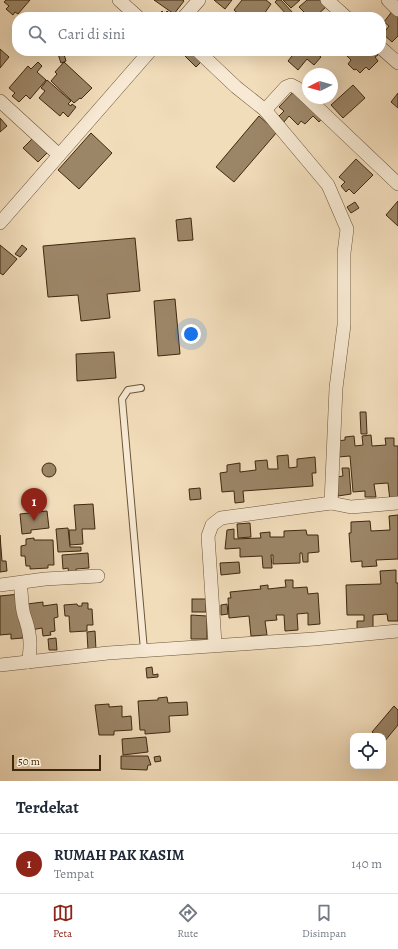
<!DOCTYPE html>
<html lang="id">
<style>
body{margin:0;font-family:Alegreya,serif;background:#f2f2f3;color:#1f2937}
.controls{position:absolute;right:12px;bottom:12px;display:grid;overflow:hidden;border-radius:8px;box-shadow:0 4px 16px #0002}
.controls button{width:36px;height:36px;display:grid;place-items:center;padding:0;border:0;border-bottom:1px solid #e0e1e3;background:#fff;color:#1f2937;font:20px sans-serif}
.compass{position:absolute;left:302px;top:68px;width:36px;height:36px;border-radius:50%;background:#fff;box-shadow:0 4px 16px #0002;rotate:264deg}
.scale{position:absolute;left:12px;bottom:10px;width:89px;box-sizing:border-box;padding-left:4px;border:2px solid #3f280e;border-top:0;font-size:11px;line-height:14px;white-space:nowrap;color:#3f280e;-webkit-text-stroke:3px #f7e9d3;paint-order:stroke}
.you{position:absolute;left:191px;top:334px;width:14px;height:14px;margin:-10px;border:3px solid #fff;border-radius:50%;background:#1a73e8;box-shadow:0 0 0 6px #1a73e833}
.badge{display:grid;place-items:center;width:26px;height:26px;border-radius:50%;background:#8f2418;color:#fff;font-size:13px;font-weight:700}
.pin{position:absolute;translate:-50% -33px;filter:drop-shadow(0 1px 2px #0008)}
.pin::after{content:'';position:absolute;top:21px;width:14px;height:12px;background:inherit;clip-path:polygon(0 0,100% 0,50% 100%)}
.list{margin:0;padding:0;list-style:none}
h2{display:flex;justify-content:space-between;align-items:center;height:52px;margin:0;padding:0 16px;font-size:17px}
h2 small{font-size:13px;font-weight:400;color:#747a83}
.list li{display:grid;grid-template-columns:26px 1fr auto;gap:12px;align-items:center;box-sizing:border-box;height:60px;padding:0 16px;border-top:1px solid #e0e1e3}
.list b{display:block;font-size:15px;white-space:nowrap}
.list p{margin:0;font-size:13px;white-space:nowrap;color:#747a83}
.list em{font-size:13px;font-style:normal;color:#747a83}
.icon{flex:none;width:22px;height:22px;fill:none;stroke:currentColor;stroke-width:2;stroke-linecap:round;stroke-linejoin:round}
.map{position:relative;flex:none;width:398px;height:781px;overflow:hidden}
.search{position:absolute;background:#fff;box-shadow:0 4px 16px #0002;left:12px;right:12px;top:12px;height:44px;display:flex;align-items:center;gap:10px;box-sizing:border-box;padding:0 14px;border-radius:16px;color:#747a83;font-size:15px}
.sheet{height:112px;background:#fff}
nav{display:flex;justify-content:space-around;align-items:center;box-sizing:border-box;height:56px;border-top:1px solid #e0e1e3;background:#fff;font-size:11px;color:#747a83}
nav a{display:grid;justify-items:center;gap:2px}
nav .on{color:#8f2418}
.map>svg:first-child{display:block}
.building{fill:#9c8668;stroke:#3f280e}
.lines{fill:none;stroke-linecap:round;stroke-linejoin:round}
.service-casing{stroke:#6c5539;stroke-width:8}
.minor-casing{stroke:#6c5539;stroke-width:14}
.service{stroke:#f7e9d3;stroke-width:6}
.minor{stroke:#f7e9d3;stroke-width:13}
</style>
<div class="map">
<svg width="398" height="781" viewBox="0 0 398 781">
<rect width="100%" height="100%" fill="#f2ddbb"/>
<filter id="stains"><feTurbulence type="fractalNoise" baseFrequency=".005" numOctaves="4"/><feColorMatrix values="0 0 0 0 .2 0 0 0 0 .09 0 0 0 0 .02 0 0 0 .5 -.17"/></filter>
<radialGradient id="worn" r=".72"><stop offset=".6" stop-color="#630" stop-opacity="0"/><stop offset="1" stop-color="#630" stop-opacity=".3"/></radialGradient>
<g class="building">
<path d="M6,0H30L18,14L15,12L13,15L6,9L9,6L4,2Z"/>
<path d="M154,0H183L184,1L174,14Z"/>
<path d="M214,0H232L225,9Z"/>
<path d="M242,0H266L271,4L262,17H242L234,10Z"/>
<path d="M277,0H281L293,13L289,17L275,2Z"/>
<path d="M283,0H300L291,8Z"/>
<path d="M307,0H321L327,6L315,17H309L299,7Z"/>
<path d="M393,10L398,14V36L392,42L383,34L389,26L384,22Z"/>
<path d="M162,11L165,14L167,11L174,17H157Z"/>
<path d="M0,49L9,57L0,68Z"/>
<path d="M57,51H63L66,61L61,63Z"/>
<path d="M180,51H193L202,61L196,67Z"/>
<path d="M296,51H314L321,57L314,65L307,59L298,70L288,61Z"/>
<path d="M350,51H374L378,55L375,57L378,61L369,70L366,67L360,73L356,69L354,70L348,64L351,60L346,55Z"/>
<path d="M38,62L42,66L37,72L46,80L30,99L26,95L19,102L12,96L15,93L9,88L28,66L31,69Z"/>
<path d="M64,62L92,88L81,99L80,98L74,103L51,81L57,74L55,72Z"/>
<path d="M47,80L71,101L68,104L71,106L72,104L76,107L68,117L63,112L60,116L39,98L45,91L41,88Z"/>
<path d="M353,85L365,98L343,118L331,105Z"/>
<path d="M295,90L324,116L319,122L313,116L305,124L301,121L298,125L289,116L284,122L279,116L284,111L279,107Z"/>
<path d="M398,93V108L391,102Z"/>
<path d="M259,116L277,132L234,182L216,167Z"/>
<path d="M0,118L7,126L0,132Z"/>
<path d="M91,133L112,153L79,189L58,170Z"/>
<path d="M34,137L49,151L38,162L23,148Z"/>
<path d="M356,159L373,175L354,194L349,189L346,192L341,186L345,182L339,177Z"/>
<path d="M398,201V226L386,215Z"/>
<path d="M355,202L359,208L351,213L347,207Z"/>
<path d="M191,218L193,240L178,241L176,220Z"/>
<path d="M135,238L140,291L107,294L110,318L81,321L78,295L48,297L43,246Z"/>
<path d="M0,245L17,259L3,275L0,273Z"/>
<path d="M22,245L27,249L20,257L15,254Z"/>
<path d="M175,299L180,354L158,356L154,301Z"/>
<path d="M114,352L116,378L77,381L76,354Z"/>
<path d="M360,412H366L367,434H361Z"/>
<path d="M371,435L372,446L386,445L385,438H394V446H398V500L390,501L388,483L374,484L376,497H365V491L353,492L350,456L338,457L337,441L345,440V437L354,436L355,446L363,445L362,436Z"/>
<path d="M288,455L289,468L297,467V459L315,457L316,473H312L313,486L243,491L244,502L235,503L234,491L222,492L220,473L227,472V465L240,463V472L256,470L255,461L267,460L268,469H278L277,456Z"/>
<circle cx="49" cy="470" r="7"/>
<path d="M342,468H349L351,494L338,496L336,477L343,476Z"/>
<path d="M200,488L201,499L190,500L189,489Z"/>
<path d="M93,504L95,529H82L83,544L70,545L69,530H76L74,505Z"/>
<path d="M47,511L49,528L31,530V533L22,534L20,514Z"/>
<path d="M398,515V559L376,560L377,566L362,567V561L351,562L349,533H351V522L370,521L371,531L390,530L389,516Z"/>
<path d="M250,523L251,537L238,538L237,524Z"/>
<path d="M68,528L70,547H81V551L58,552L56,529Z"/>
<path d="M234,529V539L261,538L260,533L270,532V537H284V531L306,530L307,535H318L319,552L308,553V562H303L302,553H300V563L273,564V555H271L272,568H263L262,556L240,557V548L225,549L227,530Z"/>
<path d="M0,535L2,561H6L7,571L0,572Z"/>
<path d="M34,538V540H53L54,565H48V568L30,569V566H26L25,556H21V546L26,545V539Z"/>
<path d="M88,553L89,568L76,569V574H69L68,568L63,569L62,555Z"/>
<path d="M239,562L240,573L221,575L220,563Z"/>
<path d="M396,570V583H398V621H388L387,614L373,615V629H357V621H364V615H347L346,585L381,584L380,571Z"/>
<path d="M285,580H293V588L307,587L308,594L318,593L320,624L308,625V613L297,614L298,630L285,631L284,615H276L277,620L265,621L267,635L251,636L249,616L229,618L228,598H231L230,592L261,589L260,586L268,585V589L286,587Z"/>
<path d="M20,594L23,638L11,639V634L0,635V596Z"/>
<rect x="192" y="599" width="14" height="13"/>
<path d="M43,602V606L57,604L58,617L54,618L55,631L50,632L51,635L43,636L42,628L31,630L27,604Z"/>
<path d="M82,603H88V609H92L93,625H87V631L70,632L69,616H65L64,605L77,604L78,606H82Z"/>
<path d="M227,604L228,614L221,615V605Z"/>
<path d="M191,615L207,616V639H191Z"/>
<path d="M95,631L96,650H88L87,632Z"/>
<path d="M56,638L57,650H49L48,639Z"/>
<path d="M152,667L153,675L158,674V677L147,678L146,668Z"/>
<path d="M167,697L168,703L187,702L188,715L169,716L170,732L145,734V730H140L138,701L158,700V698Z"/>
<path d="M109,704V707L122,706V717L131,716L132,730L114,731V735H99L95,705Z"/>
<path d="M394,706L398,710V725L384,742L383,736H377L372,732Z"/>
<path d="M146,737L148,752L123,755L122,739Z"/>
<path d="M121,756H148L151,765H148L147,770L121,769Z"/>
<path d="M160,756L161,761L155,762L154,757Z"/>
</g>
<g class="lines">
<g class="service-casing">
<path id="service" d="M141,388L128,390L122,399L144,650"/>
</g>
<g class="minor-casing">
<g id="minor">
<path d="M119,0L138,17"/>
<path d="M327,0L346,17"/>
<path d="M388,0L398,10"/>
<path d="M184,17L199,0"/>
<path d="M381,48L398,63"/>
<path d="M198,51L236,87L265,110L328,185L347,229L344,253V325L336,388L331,503"/>
<path d="M0,101L59,155"/>
<path d="M265,110L286,87L291,85L297,88L398,184"/>
<path d="M0,223L150,51"/>
<path d="M20,583C22,593 21,606 24,615C30,632 32,645 28,662"/>
<path d="M0,585L45,579L98,576"/>
<path d="M215,644L208,536L212,525L221,518L331,503L351,507L398,503"/>
<path d="M0,665L108,653L314,639L398,631"/>
</g>
</g>
<use href="#service" class="service"/>
<use href="#minor" class="minor"/>
</g>
<rect width="100%" height="100%" filter="url(#stains)"/>
<rect width="100%" height="100%" fill="url(#worn)"/>
</svg>
<div class="controls">
<button><svg class="icon" aria-label="locate" viewBox="0 0 24 24"><circle cx="12" cy="12" r="6"/><path d="M12 2v4M12 18v4M2 12h4M18 12h4"/></svg></button>
</div>
<svg class="compass" viewBox="-18 -18 36 36"><path d="M0-13l5 13h-10z" fill="#e53935"/><path d="M0 13l5-13h-10z" fill="#747a83"/></svg>
<div class="scale">50 m</div>
<div class="you"></div>
<div class="pin badge" style="left:34px;top:521px">1</div>
<div class="search"><svg class="icon" aria-label="search" viewBox="0 0 24 24"><circle cx="10" cy="10" r="6"/><path d="M15 15l6 6"/></svg>Cari di sini</div>
</div>
<section class="sheet">
<h2>Terdekat<small></small></h2>
<ul class="list">
<li><span class="badge">1</span><div><b>RUMAH PAK KASIM</b><p>Tempat</p></div><em>140 m</em></li>
</ul>
</section>
<nav>
<a class="on"><svg class="icon" aria-label="map" viewBox="0 0 24 24"><path d="M3 6l6-2 6 2 6-2v14l-6 2-6-2-6 2zM9 4v14M15 6v14"/></svg>Peta</a>
<a><svg class="icon" aria-label="directions" viewBox="0 0 24 24"><path d="M12 3l9 9-9 9-9-9zM9 14v-3h6M13 9l2 2-2 2"/></svg>Rute</a>
<a><svg class="icon" aria-label="saved" viewBox="0 0 24 24"><path d="M7 4h10v16l-5-4-5 4z"/></svg>Disimpan</a>
</nav>
